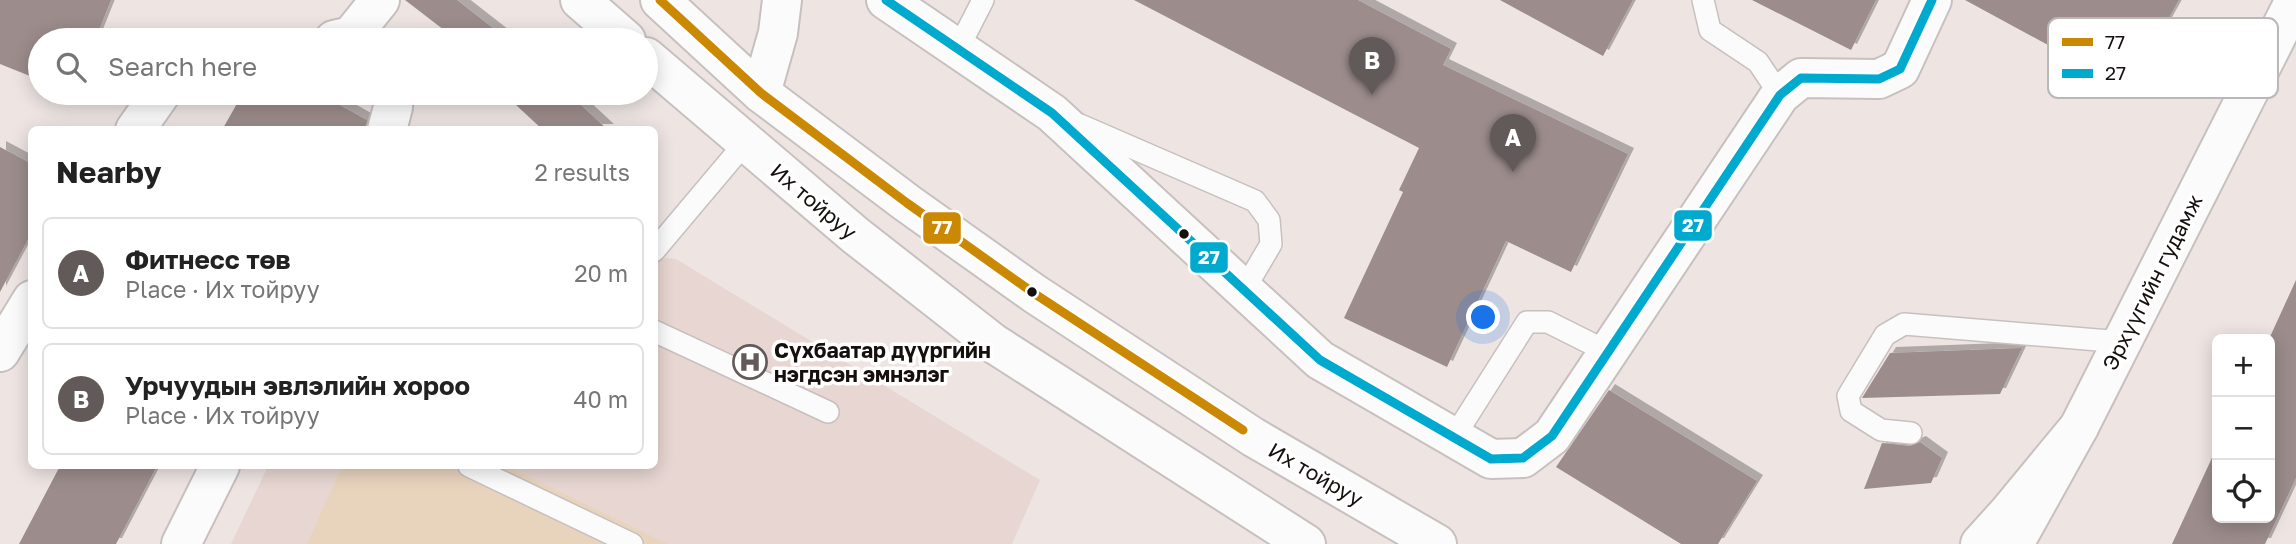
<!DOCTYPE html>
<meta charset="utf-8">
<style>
body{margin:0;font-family:"Golos Text",sans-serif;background:#f6f6f6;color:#222}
.controls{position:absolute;right:21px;bottom:21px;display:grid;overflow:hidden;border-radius:10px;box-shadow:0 4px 18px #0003}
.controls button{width:63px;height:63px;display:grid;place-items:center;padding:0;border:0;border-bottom:2px solid #e0e0e0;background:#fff;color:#222;font:35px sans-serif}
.you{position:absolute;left:1484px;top:318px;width:24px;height:24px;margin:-18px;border:5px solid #fff;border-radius:50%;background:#1a73e8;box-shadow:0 0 0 10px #1a73e833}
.badge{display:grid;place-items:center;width:46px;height:46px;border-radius:50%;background:#615a59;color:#fff;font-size:23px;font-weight:700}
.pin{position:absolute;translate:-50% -58px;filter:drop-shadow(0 2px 4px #0008)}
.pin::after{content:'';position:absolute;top:37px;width:24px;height:21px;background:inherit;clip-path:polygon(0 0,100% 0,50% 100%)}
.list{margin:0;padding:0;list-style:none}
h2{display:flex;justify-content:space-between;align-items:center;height:91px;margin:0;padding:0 28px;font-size:30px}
h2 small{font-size:23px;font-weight:400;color:#767676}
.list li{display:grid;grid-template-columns:46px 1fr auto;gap:21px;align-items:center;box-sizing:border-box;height:112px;margin:0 14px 14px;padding:0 14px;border:2px solid #e0e0e0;border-radius:10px}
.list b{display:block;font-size:26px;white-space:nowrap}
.list p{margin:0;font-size:23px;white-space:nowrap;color:#767676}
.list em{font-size:23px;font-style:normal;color:#767676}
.icon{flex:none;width:38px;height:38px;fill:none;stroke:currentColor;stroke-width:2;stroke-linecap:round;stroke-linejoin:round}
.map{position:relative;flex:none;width:2296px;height:544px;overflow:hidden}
.search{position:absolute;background:#fff;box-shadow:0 4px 18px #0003;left:28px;top:28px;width:630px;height:77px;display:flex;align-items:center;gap:18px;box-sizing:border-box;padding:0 24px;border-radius:38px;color:#767676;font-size:26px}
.panel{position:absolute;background:#fff;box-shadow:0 4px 18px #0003;left:28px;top:126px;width:630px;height:343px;border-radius:10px}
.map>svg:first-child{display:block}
.built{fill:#e7d6d2}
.green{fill:#e8d3bd}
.building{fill:#9c8c8c;filter:url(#shadow)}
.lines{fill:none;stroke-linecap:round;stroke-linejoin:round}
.service-casing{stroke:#c7c0bf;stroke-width:24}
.minor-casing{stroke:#c7c0bf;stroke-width:42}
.tertiary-casing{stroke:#c7c0bf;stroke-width:42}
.secondary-casing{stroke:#c7c0bf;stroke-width:42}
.primary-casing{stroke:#c7c0bf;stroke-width:42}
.service{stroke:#fcfbfb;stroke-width:21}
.minor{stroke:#fcfbfb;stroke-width:38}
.tertiary{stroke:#fcfbfb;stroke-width:38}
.secondary{stroke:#fcfbfb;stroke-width:38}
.primary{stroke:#fcfbfb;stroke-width:38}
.bus-1-casing{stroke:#fff;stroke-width:14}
.bus-2-casing{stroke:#fff;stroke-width:14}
.bus-1{stroke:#ca8803;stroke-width:9}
.bus-2{stroke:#00a9ce;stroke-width:9}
.bus-dot{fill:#150f0e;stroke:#fff;stroke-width:2.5}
.labels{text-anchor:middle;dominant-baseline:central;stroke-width:7;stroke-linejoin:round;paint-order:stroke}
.street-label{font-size:21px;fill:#150f0e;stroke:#fff}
.poi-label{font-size:21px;font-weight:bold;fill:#150f0e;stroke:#fff;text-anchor:start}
.key{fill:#fff;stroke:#b9b7b7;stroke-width:2}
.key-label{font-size:19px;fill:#150f0e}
.line-badge{stroke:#fff;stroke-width:2.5}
.badge-label{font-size:19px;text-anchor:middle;font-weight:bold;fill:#fff}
</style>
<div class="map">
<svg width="2296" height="544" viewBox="0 0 2296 544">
<defs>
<filter id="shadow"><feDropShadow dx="6" dy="-6" stdDeviation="0" flood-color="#0004"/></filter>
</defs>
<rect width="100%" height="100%" fill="#eee5e3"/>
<path class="built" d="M655,257L676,259L1040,480L1012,544H231L268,466H654Z"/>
<path class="green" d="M342,466H506L668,544H307Z"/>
<g class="building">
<path d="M0,0H111L95,40H40V80L0,64Z"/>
<path d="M405,0H457L507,39L457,40Z"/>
<path d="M1134,0H1358L1451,49L1443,65L1628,154L1571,272L1506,241L1447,367L1344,318L1403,192L1399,190L1419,148Z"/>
<path d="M1500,0H1633L1603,56Z"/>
<path d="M1752,0H1876L1851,50Z"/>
<path d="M1965,0H2179L2129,89Z"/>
<path d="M243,93H318L367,120L366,130H222Z"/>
<path d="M503,93H568L608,130H543Z"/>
<path d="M0,147L32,164V232L0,292Z"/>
<path d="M2296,280V478L2265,544H2172L2217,447V518H2270L2269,339Z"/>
<path d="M2022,348L2000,394L1862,398L1890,353Z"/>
<path d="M1609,390L1757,481L1718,544H1681L1556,467Z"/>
<path d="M1920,442L1942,458L1931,483L1864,489L1882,443L1910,446Z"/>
<path d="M60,466H157L116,544H19Z"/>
</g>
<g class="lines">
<g class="service-casing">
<g id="service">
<path d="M1703,0L1710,30L1758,62L1780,95"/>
<path d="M958,49L983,0"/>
<path d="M1080,125L1255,201L1269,220L1271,244L1244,290"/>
<path d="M654,251L745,143"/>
<path d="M654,331L828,412"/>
<path d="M1911,433L1881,430L1851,411L1848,396L1885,335L1904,324L2122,342"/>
<path d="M1454,437L1527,322H1548L1608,352"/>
<path d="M469,466L632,544"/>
</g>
</g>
<g class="minor-casing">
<g id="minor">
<path d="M886,0L1052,113L1320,360L1491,459L1523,458L1552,436L1780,95L1801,78L1879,79L1900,69L1932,0"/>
<path d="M334,40L351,36L380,0"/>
<path d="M135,130L161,93"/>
<path d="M387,130L393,107V93"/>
<path d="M0,352L32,300"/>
<path d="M181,544L220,466"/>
</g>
</g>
<g class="tertiary-casing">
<path id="tertiary" d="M761,93L778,33L782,0"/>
</g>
<g class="secondary-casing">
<path id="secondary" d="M1980,544L2008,513L2079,427L2295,0"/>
</g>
<g class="primary-casing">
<g id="primary">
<path d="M580,0L626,40"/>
<path d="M660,0L761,93L907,203L1035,294L1253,437L1437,544"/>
<path d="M646,57L855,235L993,343L1306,544"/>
<path d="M2014,544L2079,427"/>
</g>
</g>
<use href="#service" class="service"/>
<use href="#minor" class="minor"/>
<use href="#tertiary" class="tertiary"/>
<use href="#secondary" class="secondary"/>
<use href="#primary" class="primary"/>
<g class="bus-1-casing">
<path id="bus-1" d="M660,0L761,93L907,203L1035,294L1243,430"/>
</g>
<g class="bus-2-casing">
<path id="bus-2" d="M886,0L1052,113L1320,360L1491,459L1523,458L1552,436L1780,95L1801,78L1879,79L1900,69L1932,0"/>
</g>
<use href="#bus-1" class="bus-1"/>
<use href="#bus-2" class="bus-2"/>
</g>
<defs>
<g id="hospital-ring" transform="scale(1.75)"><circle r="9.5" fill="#fff" stroke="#615a59" stroke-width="1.5"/><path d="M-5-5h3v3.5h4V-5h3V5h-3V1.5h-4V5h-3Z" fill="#615a59"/></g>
</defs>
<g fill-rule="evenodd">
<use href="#hospital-ring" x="750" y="362"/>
</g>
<g class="bus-dot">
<circle cx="1184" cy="234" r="6"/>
<circle cx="1032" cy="292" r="6"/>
</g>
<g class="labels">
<g class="street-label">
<text transform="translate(814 201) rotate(40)">Их тойруу</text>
<text transform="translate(2152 282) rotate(-63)">Эрхүүгийн гудамж</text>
<text transform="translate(1316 474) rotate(30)">Их тойруу</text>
</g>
<g class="poi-label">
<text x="774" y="350">Сүхбаатар дүүргийн<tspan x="774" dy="24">нэгдсэн эмнэлэг</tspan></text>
</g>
</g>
<rect x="2048" y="18" width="230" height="80" rx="10" class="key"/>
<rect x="2062" y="38" width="31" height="8" fill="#ca8803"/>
<rect x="2062" y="69" width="31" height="9" fill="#00a9ce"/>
<g class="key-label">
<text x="2105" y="49">77</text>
<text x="2105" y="80">27</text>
</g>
<g class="line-badge">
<rect x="1673" y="209" width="40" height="33" rx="7" fill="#00a9ce"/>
<rect x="922" y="211" width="40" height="34" rx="7" fill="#ca8803"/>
<rect x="1189" y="241" width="40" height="33" rx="7" fill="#00a9ce"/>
</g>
<g class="badge-label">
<text x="1693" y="232">27</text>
<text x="942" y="234">77</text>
<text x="1209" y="264">27</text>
</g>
</svg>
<div class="controls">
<button>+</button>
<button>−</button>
<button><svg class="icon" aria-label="locate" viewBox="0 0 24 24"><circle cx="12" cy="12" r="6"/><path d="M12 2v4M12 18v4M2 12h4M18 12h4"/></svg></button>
</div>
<div class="you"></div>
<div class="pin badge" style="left:1513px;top:172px">A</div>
<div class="pin badge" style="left:1372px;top:95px">B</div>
<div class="search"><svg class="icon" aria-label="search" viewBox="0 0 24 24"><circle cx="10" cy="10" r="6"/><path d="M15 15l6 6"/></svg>Search here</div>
<section class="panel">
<h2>Nearby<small>2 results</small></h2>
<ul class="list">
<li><span class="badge">A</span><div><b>Фитнесс төв</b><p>Place · Их тойруу</p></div><em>20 m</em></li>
<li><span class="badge">B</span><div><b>Урчуудын эвлэлийн хороо</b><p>Place · Их тойруу</p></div><em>40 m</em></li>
</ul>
</section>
</div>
